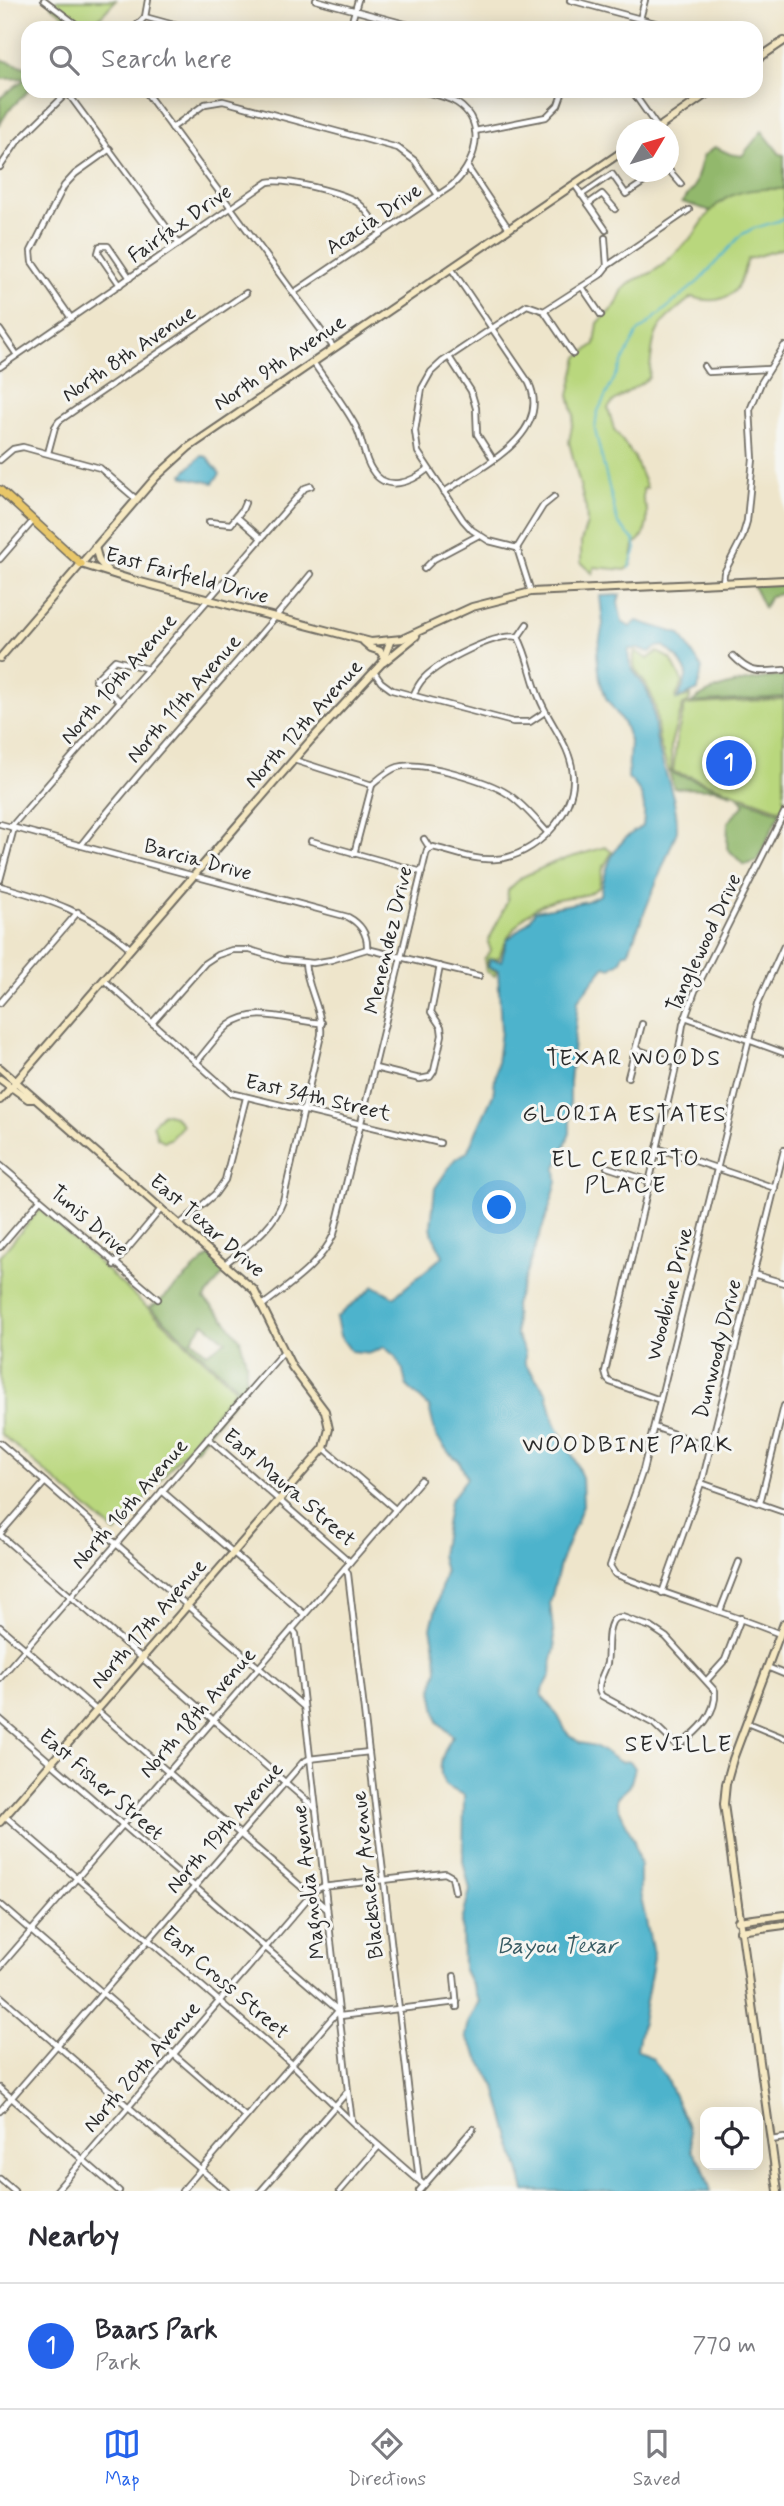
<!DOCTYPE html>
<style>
body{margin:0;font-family:Mynerve,sans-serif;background:#f2f2f3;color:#2b2b33}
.controls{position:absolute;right:21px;bottom:21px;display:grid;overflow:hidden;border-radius:14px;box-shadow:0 4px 18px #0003}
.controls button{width:63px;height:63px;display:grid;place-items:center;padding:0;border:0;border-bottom:2px solid #e1e1e2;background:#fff;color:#2b2b33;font:35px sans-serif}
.compass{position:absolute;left:616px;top:119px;width:63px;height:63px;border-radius:50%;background:#fff;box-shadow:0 4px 18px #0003;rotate:52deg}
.you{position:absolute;left:500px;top:1208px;width:24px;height:24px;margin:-18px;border:5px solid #fff;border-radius:50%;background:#1a73e8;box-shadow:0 0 0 10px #1a73e833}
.badge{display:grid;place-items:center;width:46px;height:46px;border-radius:50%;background:#2563eb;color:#fff;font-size:23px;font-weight:700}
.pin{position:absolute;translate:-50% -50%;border:4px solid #fff;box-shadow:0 2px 7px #0006}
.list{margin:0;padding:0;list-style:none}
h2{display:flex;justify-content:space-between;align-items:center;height:91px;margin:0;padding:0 28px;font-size:30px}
h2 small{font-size:23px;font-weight:400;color:#7c7c81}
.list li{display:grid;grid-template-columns:46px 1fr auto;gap:21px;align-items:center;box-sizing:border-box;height:126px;padding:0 28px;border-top:2px solid #e1e1e2}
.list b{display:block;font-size:26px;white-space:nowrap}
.list p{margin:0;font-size:23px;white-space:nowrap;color:#7c7c81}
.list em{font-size:23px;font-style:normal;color:#7c7c81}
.icon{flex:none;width:38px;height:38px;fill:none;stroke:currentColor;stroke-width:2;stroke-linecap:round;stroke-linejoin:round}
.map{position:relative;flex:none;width:784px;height:2191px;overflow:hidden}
.search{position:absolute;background:#fff;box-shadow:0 4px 18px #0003;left:21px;right:21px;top:21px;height:77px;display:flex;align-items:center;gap:18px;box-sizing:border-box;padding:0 24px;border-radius:21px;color:#7c7c81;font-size:26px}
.sheet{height:217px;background:#fff}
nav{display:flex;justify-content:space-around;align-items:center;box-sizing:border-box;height:98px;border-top:2px solid #e1e1e2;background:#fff;font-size:19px;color:#7c7c81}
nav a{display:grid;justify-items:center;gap:4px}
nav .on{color:#2563eb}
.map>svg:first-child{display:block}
.green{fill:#b9d77d;stroke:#728154;stroke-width:2}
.forest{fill:#92b86c;stroke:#5e724c;stroke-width:2;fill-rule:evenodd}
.water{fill:#4db3cc;stroke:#3c6f7c;stroke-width:2}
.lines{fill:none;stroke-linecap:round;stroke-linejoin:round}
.stream{stroke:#4db3cc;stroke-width:2}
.street-casing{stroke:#6f6c63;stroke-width:8}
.secondary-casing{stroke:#6f6c63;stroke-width:10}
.primary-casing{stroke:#6f6c63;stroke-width:10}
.street{stroke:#fff;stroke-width:4.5}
.secondary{stroke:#f6e9c3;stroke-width:6}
.primary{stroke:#e9c769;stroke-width:7}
.labels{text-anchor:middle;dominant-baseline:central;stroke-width:6;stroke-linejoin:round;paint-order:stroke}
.street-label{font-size:21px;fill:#2b2b2b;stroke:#f6f6f2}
.neighbourhood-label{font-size:23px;letter-spacing:2px;fill:#2b2b2b;stroke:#f6f6f2}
.water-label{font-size:23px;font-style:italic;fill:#375b63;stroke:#f6f6f2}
</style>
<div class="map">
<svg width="784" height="2191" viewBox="0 0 784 2191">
<rect width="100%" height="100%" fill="#f6f6f2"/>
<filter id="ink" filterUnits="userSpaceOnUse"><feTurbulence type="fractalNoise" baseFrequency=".0143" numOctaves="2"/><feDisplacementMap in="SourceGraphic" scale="14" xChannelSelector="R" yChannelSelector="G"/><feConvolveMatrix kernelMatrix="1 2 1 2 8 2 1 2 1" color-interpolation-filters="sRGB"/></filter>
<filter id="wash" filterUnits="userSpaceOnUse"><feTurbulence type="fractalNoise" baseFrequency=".00686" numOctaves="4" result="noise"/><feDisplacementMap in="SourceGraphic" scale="28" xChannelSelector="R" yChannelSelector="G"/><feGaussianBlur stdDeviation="1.57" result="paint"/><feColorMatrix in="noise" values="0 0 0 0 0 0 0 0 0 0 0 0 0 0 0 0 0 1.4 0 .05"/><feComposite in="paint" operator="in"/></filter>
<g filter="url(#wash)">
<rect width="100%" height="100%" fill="#eee5cb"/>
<g class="green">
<path d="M57,0H116L90,28H81L51,6Z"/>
<path d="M749,189H784V248L748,259C744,267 742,279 738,286C728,303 708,302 692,297C653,328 654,329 649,378L614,401L608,408L614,429L634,457L647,488L643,489V501L647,510V523L644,535L634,545L631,565L625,570L594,567L593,574L581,562V542L587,523L586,509L569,442L574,415L569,395L578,357L595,344L598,323L616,305L623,289L634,280L651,273L664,264L693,236L713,207L735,193Z"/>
<path d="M635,651L648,659L657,652L671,659L683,683L675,698L678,700L691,695L688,703L683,705C680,715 671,739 671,746C671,755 672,762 671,771L669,772C666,762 661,751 659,740C656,723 658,706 649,690C641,672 630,674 635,651Z"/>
<path d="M784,699V811L689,776L673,772L677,736L685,705Z"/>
<path d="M605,847L612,852L603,868L599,887C584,898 580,895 563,898C531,903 508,929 499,958L488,959L486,967L496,971L495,976L486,971L484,959L491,951L488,942L507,902L508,890L522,877L555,862Z"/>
<path d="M163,1113L174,1116L183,1125L170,1139L164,1141L157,1137L153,1124Z"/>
<path d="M40,1209L236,1389L116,1533L0,1433V1256Z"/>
</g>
<g class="forest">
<path d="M0,59L28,68V91L8,111L0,124V98L26,78L0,79Z"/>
<path d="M762,131L780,154L784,155V189C758,188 729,189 711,211L682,202L694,188L703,156L715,147L730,154L742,156Z"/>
<path d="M784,582V593L770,596L764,608L752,583Z"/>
<path d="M784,676V697L691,703C714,684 755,679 784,676Z"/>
<path d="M671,771L673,774L689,778L732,794L716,789L674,788L669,772Z"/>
<path d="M739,797L780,812L757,861L744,865L727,848L728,822L745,804Z"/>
<path d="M210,1255L227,1269L204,1299L221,1315L240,1339L246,1362V1384L195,1450L191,1446L237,1387L150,1307L158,1303ZM204,1323L226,1341L207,1353L192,1339Z"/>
</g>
<g class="water">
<path d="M201,456L207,457L220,474L213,483L184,477L183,474Z"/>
<path d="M620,595L618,602L622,622L630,627L637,621L680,634L702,668L698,690L677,699L684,686L687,673L678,658L664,646L657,647L650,652L638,649H629C625,668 641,677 648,693C656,710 653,728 658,746C665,777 678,799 677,831L628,953H624L621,961L611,968L605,966L578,1000L570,1082V1133L556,1168L557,1182L550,1206L515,1305L516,1334L525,1353V1364L547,1393L554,1421L574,1458L582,1478L583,1505L560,1564L550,1603L555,1648L552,1660L551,1675L543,1689L542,1696L558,1716L567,1733L580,1743L595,1746L620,1762L630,1761L635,1768L630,1786L617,1798V1804L634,1841L640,1866V1893L654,1958L637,2049L653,2059L666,2078L690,2131L692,2151L702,2164L711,2191H525L496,2088L466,2036L469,2021L479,2001L463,1968L462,1921L470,1890L463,1861L464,1795C460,1793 453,1791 449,1788C433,1775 443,1750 453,1736L438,1722L432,1691L437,1670L436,1653L431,1628L445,1572L441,1555L450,1501L467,1478L459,1461L449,1453L436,1436L429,1407L406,1385L403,1370L395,1356L384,1347L371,1353L351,1351L340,1336L336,1318L374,1286L394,1297L443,1256L433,1236L431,1226L435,1188L455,1159L467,1152L493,1095L501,1031L498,970L488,967L490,959L501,961L507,940L530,920L535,911L587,901L600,895C607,863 613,842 643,826C646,806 644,791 628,778L630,741L624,724L606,698L600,680L597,654L603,624L600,596Z"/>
</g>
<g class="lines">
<path class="stream" d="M629,568L636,549L634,540L618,524L595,430L597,413L637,333L699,281L741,235L752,229L784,219"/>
</g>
</g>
<g filter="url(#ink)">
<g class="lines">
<g class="street-casing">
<g id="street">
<path d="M44,0L81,28"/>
<path d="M316,0L420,28"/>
<path d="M570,0L674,28"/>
<path d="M145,17L185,28"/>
<path d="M640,19L645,0"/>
<path d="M134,28L145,17L148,0"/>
<path d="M350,28L358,0"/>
<path d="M145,91L334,348"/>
<path d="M632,91L658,128"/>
<path d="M67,92L179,244"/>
<path d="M447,98L449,91"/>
<path d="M172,128L205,104L223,101L398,148L415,161L438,195"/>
<path d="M475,131L546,117L558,105L563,91"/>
<path d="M0,167L17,142L69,91"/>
<path d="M468,168L509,229"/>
<path d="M668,169L681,184"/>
<path d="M575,185L606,230"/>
<path d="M581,195L612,174L626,194L659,172"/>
<path d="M588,204L602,194L615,209"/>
<path d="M607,266L689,210"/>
<path d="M120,285L98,253L100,246H108L130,278"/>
<path d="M582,287L601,315"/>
<path d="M293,293L450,187C475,167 489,124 457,103C446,96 433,94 421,91"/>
<path d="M544,311L573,354"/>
<path d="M71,318L32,262L31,251L64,186L75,174L110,149"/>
<path d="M0,330L17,355"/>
<path d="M449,357L471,391L476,408L477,434L493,459"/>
<path d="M313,362C327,383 343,403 355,425C363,439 363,457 372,470C386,493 412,482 428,469"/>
<path d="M704,366L708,372L769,369"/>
<path d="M0,367L268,182C284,178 345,193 358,203C368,210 374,223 381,233"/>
<path d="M48,453L55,427L59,421L246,293"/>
<path d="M0,460L13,449L23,447L100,468L136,499"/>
<path d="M444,492C479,468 553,435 529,383L451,268"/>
<path d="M237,517L261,538"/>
<path d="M209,522L231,524L242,510L245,503"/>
<path d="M517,548L543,506L554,497"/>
<path d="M0,559L33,521"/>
<path d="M424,569L434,559L479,535"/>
<path d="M723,582L724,573L742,538L747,521L753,459L750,410L761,383L784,346"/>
<path d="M531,592L517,548L489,541L472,530L463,520L418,452L415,431L422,388L431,372L443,361L527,305L544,311L600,275L607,266L605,238"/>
<path d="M518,637L527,624"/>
<path d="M733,656C751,675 760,672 784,670"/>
<path d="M374,672L381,682L392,690L513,722H530L545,712"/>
<path d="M413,696C416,689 419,683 424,678C440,662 496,632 518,637"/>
<path d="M120,701L95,680L115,660L148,669"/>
<path d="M294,760L372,785"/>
<path d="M372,785C380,778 388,770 398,767C421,760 488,781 508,794C523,804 535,819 547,832"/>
<path d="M0,824L348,917C361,924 368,934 367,949"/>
<path d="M11,827L305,488L311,486"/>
<path d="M424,839L429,847"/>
<path d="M311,841L422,872"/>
<path d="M81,845C154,751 237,666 311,574"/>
<path d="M354,854L372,785"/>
<path d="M0,880L14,828"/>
<path d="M0,886C49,899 92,914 131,949"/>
<path d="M104,980L231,1093L440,1143"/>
<path d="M0,1003L78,912"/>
<path d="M685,1017L784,1053"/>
<path d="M152,1023L205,963L217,955L232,950H250L283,960L313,963L331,960L367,949L479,976"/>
<path d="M636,1049L677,1063"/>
<path d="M196,1063C206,1051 217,1035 229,1025C256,1005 292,1022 322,1023"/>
<path d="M375,1068L420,1079L430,1077L434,1071L442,1035L441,1027L431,1012L440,966"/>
<path d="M628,1077L642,1024"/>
<path d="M657,1148L775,1188"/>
<path d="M0,1165L158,1299"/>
<path d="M607,1167L650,1181"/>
<path d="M179,1225L215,1194L225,1180L246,1098"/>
<path d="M0,1247L40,1200"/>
<path d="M225,1264C247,1245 273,1229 283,1201L321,1035C323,1010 307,989 305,963"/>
<path d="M114,1265L161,1209"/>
<path d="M753,1274L784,1283"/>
<path d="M263,1305C290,1284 319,1266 334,1234L427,850L433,847C453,852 475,861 496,859C534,857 576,814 573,775C571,745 549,724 539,697C531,678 528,655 518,637"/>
<path d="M660,1400L610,1382L607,1379L605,1372L676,1067L683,1024L695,991L784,813"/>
<path d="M654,1427L711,1447"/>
<path d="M208,1438L350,1562"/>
<path d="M0,1443L303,1706"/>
<path d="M324,1448L395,1509"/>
<path d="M701,1483L784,1512"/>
<path d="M162,1491L304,1614"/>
<path d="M760,1503L784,1406"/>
<path d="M0,1534L45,1482"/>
<path d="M0,1535L316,1809"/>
<path d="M345,1568L348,1574L352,1608L419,2180"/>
<path d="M662,1593L703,1478L784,1150"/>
<path d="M720,1611L739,1562"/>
<path d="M622,1617L651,1627L666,1637L715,1691C717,1714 698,1731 681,1744H675L654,1724L602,1696C594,1686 604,1675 607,1663C609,1651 606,1633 612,1622C615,1617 617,1618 622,1617Z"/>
<path d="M0,1627L327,1909"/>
<path d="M780,1634C726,1612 669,1596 615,1574L610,1566L643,1470L758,1003L784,946"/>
<path d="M767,1667L784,1674"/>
<path d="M0,1678L284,1351"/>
<path d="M707,1680L725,1660L741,1618"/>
<path d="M0,1719L339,2011"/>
<path d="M747,1723L784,1738"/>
<path d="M5,1816L292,2064L355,2125L424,2185"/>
<path d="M0,1904L246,2117"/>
<path d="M0,1967L421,1480"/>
<path d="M454,1976L457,2007"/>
<path d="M0,1996L226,2191"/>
<path d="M340,2016L457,2002"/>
<path d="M0,2088L119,2191"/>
<path d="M348,2092L352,2121"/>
<path d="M0,2111L303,1762L309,1759L369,1752"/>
<path d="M771,2140L784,2138"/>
<path d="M0,2179L14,2191"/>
<path d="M56,2191L315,1890L322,1887L445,1873L452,1877L455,1891"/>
<path d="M182,2191L338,2011"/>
<path d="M261,2191L348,2091L296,1634L292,1629"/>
<path d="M340,2191L379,2146"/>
<path d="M419,2191L473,2129"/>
</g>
</g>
<g class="secondary-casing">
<g id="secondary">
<path d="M756,60L784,41"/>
<path d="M655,130L711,91"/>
<path d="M95,547L99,561L109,572"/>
<path d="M81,564L129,579L371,642L402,639L472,607L531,592L784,580"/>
<path d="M364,642L371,648L380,651L385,659"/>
<path d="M0,658L156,477L189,447L626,149"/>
<path d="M384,662L416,636"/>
<path d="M0,1068L254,1290L292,1367L325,1411L329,1429L324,1448L0,1822"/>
<path d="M0,1079L28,1099H33"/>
<path d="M0,1100L310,741L382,663L390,642"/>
<path d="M738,1921L784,1915"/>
<path d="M740,1931L784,1925"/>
<path d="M778,2191L724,1804L726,1784L733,1759L784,1623"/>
</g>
</g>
<g class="primary-casing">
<path id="primary" d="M0,490L81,564"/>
</g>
<use href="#street" class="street"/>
<use href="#secondary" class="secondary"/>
<use href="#primary" class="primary"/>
</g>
</g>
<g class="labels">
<g class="street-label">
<text transform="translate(374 219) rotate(-34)">Acacia Drive</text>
<text transform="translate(180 224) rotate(-35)">Fairfax Drive</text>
<text transform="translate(129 354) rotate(-34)">North 8th Avenue</text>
<text transform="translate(280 363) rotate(-34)">North 9th Avenue</text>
<text transform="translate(187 576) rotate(15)">East Fairfield Drive</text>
<text transform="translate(119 679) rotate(-49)">North 10th Avenue</text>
<text transform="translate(184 699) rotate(-49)">North 11th Avenue</text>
<text transform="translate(304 724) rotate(-48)">North 12th Avenue</text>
<text transform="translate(198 860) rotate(15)">Barcia Drive</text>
<text transform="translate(389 940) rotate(-77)">Menendez Drive</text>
<text transform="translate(704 943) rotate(-65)">Tanglewood Drive</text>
<text transform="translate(318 1098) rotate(13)">East 34th Street</text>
<text transform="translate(89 1221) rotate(41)">Tunis Drive</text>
<text transform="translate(207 1226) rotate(41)">East Texar Drive</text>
<text transform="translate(670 1294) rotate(-76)">Woodbine Drive</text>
<text transform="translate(718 1349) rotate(-76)">Dunwoody Drive</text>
<text transform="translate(289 1488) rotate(41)">East Maura Street</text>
<text transform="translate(130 1504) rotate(-49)">North 16th Avenue</text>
<text transform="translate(149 1624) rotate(-49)">North 17th Avenue</text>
<text transform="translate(198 1713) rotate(-49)">North 18th Avenue</text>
<text transform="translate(101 1785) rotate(41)">East Fisher Street</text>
<text transform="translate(225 1828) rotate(-49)">North 19th Avenue</text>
<text transform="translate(368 1875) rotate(-96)">Blackshear Avenue</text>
<text transform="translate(309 1882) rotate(-97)">Magnolia Avenue</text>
<text transform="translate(225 1983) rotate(41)">East Cross Street</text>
<text transform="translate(142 2067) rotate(-49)">North 20th Avenue</text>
</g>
<g class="neighbourhood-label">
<text x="634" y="1059">TEXAR WOODS</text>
<text x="625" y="1115">GLORIA ESTATES</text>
<text x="626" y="1160">EL CERRITO<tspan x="626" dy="26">PLACE</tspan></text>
<text x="628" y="1446">WOODBINE PARK</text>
<text x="679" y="1745">SEVILLE</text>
</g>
<g class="water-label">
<text x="557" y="1947">Bayou Texar</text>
</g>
</g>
</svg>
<div class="controls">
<button><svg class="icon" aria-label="locate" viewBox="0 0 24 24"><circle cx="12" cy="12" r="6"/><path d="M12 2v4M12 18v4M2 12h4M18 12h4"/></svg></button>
</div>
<svg class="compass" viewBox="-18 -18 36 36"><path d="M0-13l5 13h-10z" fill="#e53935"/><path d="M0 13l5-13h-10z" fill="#7c7c81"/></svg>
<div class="you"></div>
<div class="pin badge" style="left:729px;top:763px">1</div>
<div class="search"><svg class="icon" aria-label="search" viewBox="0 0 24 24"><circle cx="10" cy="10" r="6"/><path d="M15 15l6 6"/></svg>Search here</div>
</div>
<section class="sheet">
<h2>Nearby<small></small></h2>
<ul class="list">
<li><span class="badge">1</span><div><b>Baars Park</b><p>Park</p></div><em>770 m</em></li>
</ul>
</section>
<nav>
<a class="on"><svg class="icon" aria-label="map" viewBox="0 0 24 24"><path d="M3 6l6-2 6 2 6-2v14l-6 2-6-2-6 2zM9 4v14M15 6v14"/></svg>Map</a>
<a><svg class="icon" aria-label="directions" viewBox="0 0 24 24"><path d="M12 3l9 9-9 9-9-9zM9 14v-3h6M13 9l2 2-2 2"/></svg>Directions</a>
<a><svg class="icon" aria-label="saved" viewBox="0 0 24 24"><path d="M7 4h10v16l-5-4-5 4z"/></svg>Saved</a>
</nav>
